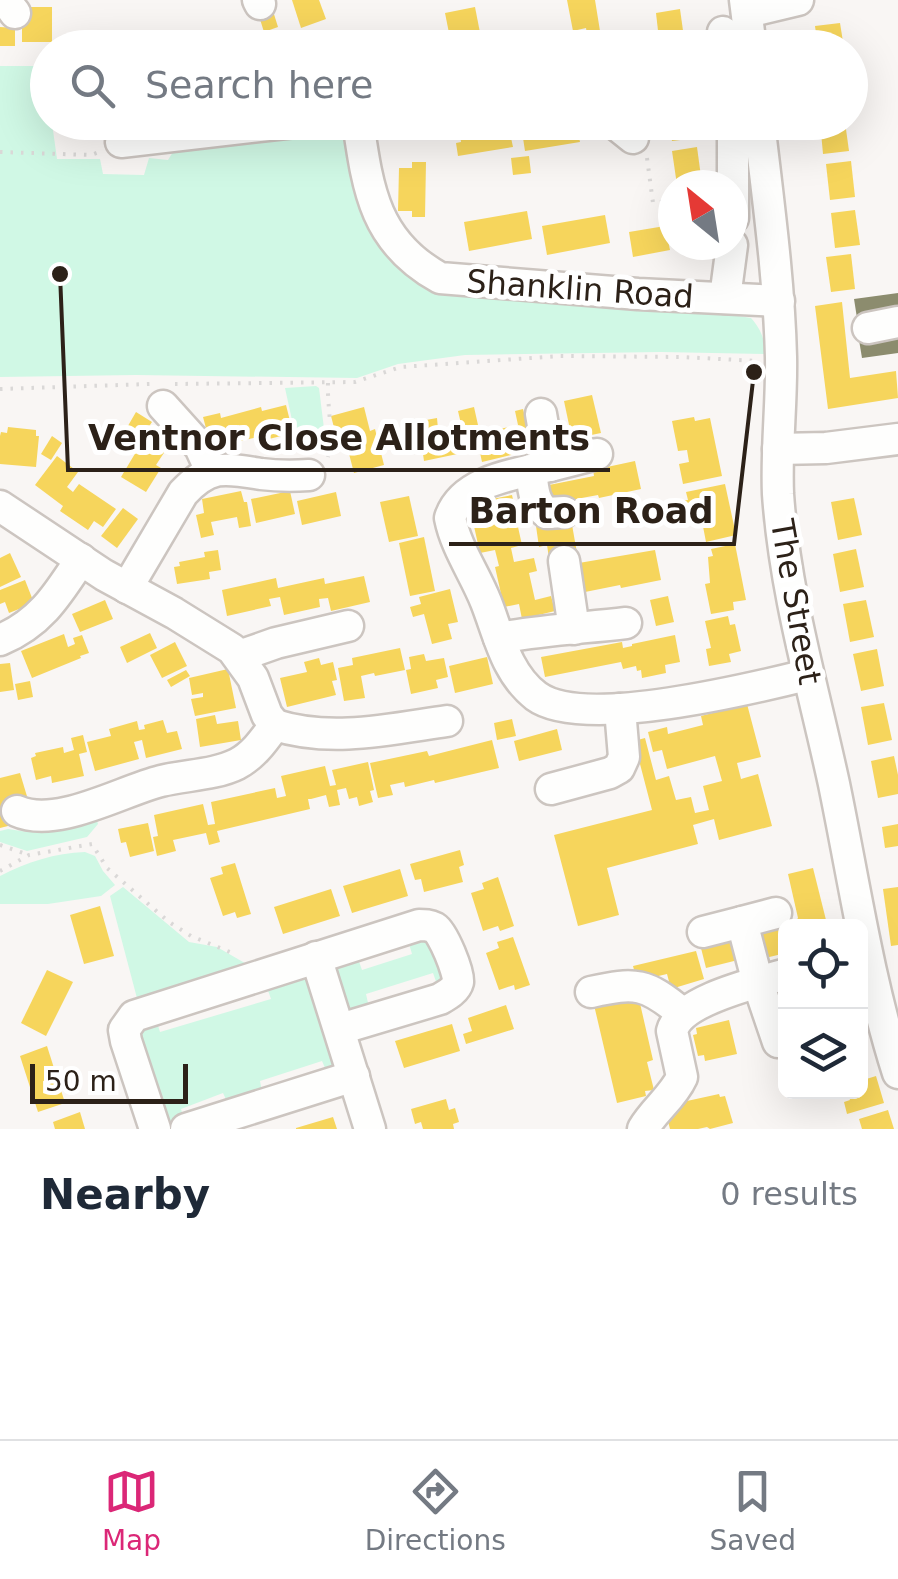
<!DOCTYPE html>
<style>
body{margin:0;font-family:"DejaVu Sans",sans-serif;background:#f2f2f3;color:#1f2937}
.controls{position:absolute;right:30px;bottom:30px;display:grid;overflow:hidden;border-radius:15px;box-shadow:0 10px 40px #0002}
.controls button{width:90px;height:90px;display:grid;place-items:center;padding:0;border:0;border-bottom:2px solid #e0e1e3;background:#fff;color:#1f2937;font:50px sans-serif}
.compass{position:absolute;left:658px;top:170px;width:90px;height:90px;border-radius:50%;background:#fff;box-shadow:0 10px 40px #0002;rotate:330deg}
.scale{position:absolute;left:30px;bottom:25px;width:158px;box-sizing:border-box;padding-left:10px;border:5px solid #2c2118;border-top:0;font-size:28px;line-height:35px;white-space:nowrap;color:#2c2118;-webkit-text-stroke:8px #fff;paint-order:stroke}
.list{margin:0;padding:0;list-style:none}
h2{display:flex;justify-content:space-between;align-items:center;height:130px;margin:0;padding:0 40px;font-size:42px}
h2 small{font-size:32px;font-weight:400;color:#747a83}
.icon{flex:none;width:55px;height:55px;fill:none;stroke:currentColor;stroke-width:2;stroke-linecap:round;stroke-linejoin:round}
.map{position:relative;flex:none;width:898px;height:1129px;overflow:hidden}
.search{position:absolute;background:#fff;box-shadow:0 10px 40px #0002;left:30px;right:30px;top:30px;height:110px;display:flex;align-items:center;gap:25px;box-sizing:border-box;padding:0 35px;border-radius:55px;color:#747a83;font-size:38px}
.sheet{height:310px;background:#fff}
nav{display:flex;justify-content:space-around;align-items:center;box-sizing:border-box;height:140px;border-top:2px solid #e0e1e3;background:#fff;font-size:28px;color:#747a83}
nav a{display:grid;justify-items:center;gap:5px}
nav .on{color:#db2777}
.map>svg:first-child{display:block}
.green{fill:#d0f8e5}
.homes{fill:#f6d55c}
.industry{fill:#8c8c6e}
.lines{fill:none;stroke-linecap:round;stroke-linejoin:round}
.minor-casing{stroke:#ccc5c0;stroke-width:35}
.path{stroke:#dad8d7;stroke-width:4;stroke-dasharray:2.5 8;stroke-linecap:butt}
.minor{stroke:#fefefd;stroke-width:30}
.labels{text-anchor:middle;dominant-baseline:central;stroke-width:10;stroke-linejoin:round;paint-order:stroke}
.street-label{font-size:32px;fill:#2c2118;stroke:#fff}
.leader{fill:none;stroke:#2c2118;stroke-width:4}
.callout-dot{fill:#2c2118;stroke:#fff;stroke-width:4}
.callout-label{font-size:35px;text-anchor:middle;font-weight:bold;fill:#2c2118;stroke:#fff;stroke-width:10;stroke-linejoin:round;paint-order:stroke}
</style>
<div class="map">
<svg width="898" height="1129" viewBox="0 0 898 1129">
<rect width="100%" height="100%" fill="#f9f6f4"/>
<g class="green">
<path d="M0,66H44L48,91V122L52,123L57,159H100L103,174L144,175L149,158L168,160L176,147L327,127L343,135L351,145L396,260L751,318C760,328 766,340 764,354L661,352L465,355L398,364L357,378L136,375L0,377Z"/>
<path d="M316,386L319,388L326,445L297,443L285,388Z"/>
<path d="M96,817L98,824L87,837L27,851L0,842V831L8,829L28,832Z"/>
<path d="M85,852L95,856L103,871L115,885L101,896L48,904H0V876C27,862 55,853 85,852Z"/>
<path d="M123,887L189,942L217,947L250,966L138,1002L110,896Z"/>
<path d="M427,936L449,978L439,990L433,973L366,994L370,1012L349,1017L333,965L356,953L362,970L412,954L407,937Z"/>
<path d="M301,974L308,979L342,1064L329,1077L322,1061L260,1081L263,1097L230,1108L223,1093L181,1109L185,1122L174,1126L164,1124L132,1033L155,1016L160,1032L271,999L265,982Z"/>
</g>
<g class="homes">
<path d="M292,0H319L326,19L301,28Z"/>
<path d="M567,0H595L600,31L587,34L586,28L573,31Z"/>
<rect x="22" y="7" width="30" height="35"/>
<path d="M475,7L483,48H452L445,13Z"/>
<path d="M680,9L685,45L660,48L656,13Z"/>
<path d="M273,11L278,27L264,32L259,16Z"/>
<path d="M840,23L844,48H818L815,26Z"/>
<path d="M0,27L15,28V46H0Z"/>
<path d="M60,122H102V125L61,131Z"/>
<path d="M495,122H502L504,134L510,133L513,147L458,156L456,143L461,142L459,129Z"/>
<path d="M531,122H570L571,129L577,128L580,142L525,151L523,138L528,137L526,123Z"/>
<path d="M669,122H695L697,138L672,141Z"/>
<path d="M820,122H845L849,151L823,154Z"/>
<path d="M697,147L702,184L677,185L672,151Z"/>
<path d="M529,156L531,173L513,175L511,158Z"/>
<path d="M851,161L855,197L830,200L826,164Z"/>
<path d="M412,162H426L425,217H412V211H398L399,168H412Z"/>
<path d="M855,210L860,245L835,248L831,213Z"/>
<path d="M527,211L532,239L469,251L464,222Z"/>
<path d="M605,215L610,243L547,255L542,226Z"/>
<path d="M665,226L670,250L633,257L629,232Z"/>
<path d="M851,254L855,289L831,292L826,257Z"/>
<path d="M842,302L850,378L896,371L898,398L828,409L815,306Z"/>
<path d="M592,395L601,433L572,439L564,401Z"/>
<path d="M286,405L293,433L269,439L268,435L211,447L203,417L220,413L221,418L261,407L262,411Z"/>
<path d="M364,407L370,431L375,429L384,465L354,473L348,450L352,449L349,436L337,439L331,416Z"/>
<path d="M474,407L478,425L462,429L467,452L424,461L422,447L412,449L409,430L416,429L415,422L437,418L438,429L461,424L458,411Z"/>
<path d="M523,409L528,429L518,430L523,452L482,462L476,434L518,425L515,411Z"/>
<path d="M136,412L152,422L150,425L173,439L156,465L161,468L146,492L121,477L136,452L131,449L137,438L125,431Z"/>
<path d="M694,417L695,421L710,418L722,476L683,484L679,464L689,462L687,450L678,451L672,421Z"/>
<path d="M8,427L36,430V436H39L36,467L0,464V436L1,432L7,433Z"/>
<path d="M52,436L62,443L51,460L41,454Z"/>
<path d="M57,456L78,472L67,487L73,492L79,484L116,509L103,527L94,521L88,530L60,511L63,506L35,485Z"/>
<path d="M635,461L641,489L599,498L598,495L560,502L542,503L539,487L594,476L593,470Z"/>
<path d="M725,484L736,535L706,542L701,516L691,518L690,514L682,516L679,501L688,500L686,492Z"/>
<path d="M241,491L244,502H247L251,526L239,528L237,517L211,522L214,535L201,538L196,515L204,513L202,499Z"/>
<path d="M290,491L295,514L256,523L251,499Z"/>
<path d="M336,492L341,516L302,525L297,501Z"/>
<path d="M512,495L514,504L501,507L504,521L516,518L522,545L511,548L514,562L534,558L537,571L529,573L535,600L551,596L555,611L522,619L519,604L504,607L495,567L499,566L495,550L480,553L471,513L495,508L492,499Z"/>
<path d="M409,496L418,536L389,542L380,502Z"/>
<path d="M854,498L862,535L838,540L831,502Z"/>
<path d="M123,508L138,519L117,548L101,536Z"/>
<path d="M571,519L577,553L549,558L547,545L539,547L536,526Z"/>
<path d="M424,537L435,591L410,596L399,543Z"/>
<path d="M735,544L746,600L733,602L734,610L711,614L705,584L710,583L708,557L713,556L711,549Z"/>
<path d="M856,549L864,587L840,592L833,554Z"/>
<path d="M218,550L221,570L209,572L210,579L177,584L174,567L180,566L179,562L205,557L204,552Z"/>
<path d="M655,550L661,580L621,588L620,585L575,594L573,564Z"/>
<path d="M10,553L21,577L0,587V558Z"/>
<path d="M364,576L370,602L331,611L328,598L319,599L320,607L284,615L280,597L269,599L271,606L227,616L222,590L276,578L278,588L324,578L325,584Z"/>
<path d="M25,580L34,603L9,613L5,602L0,604V590Z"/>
<path d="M450,589L458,622L448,624L452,639L432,644L424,614L413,617L410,607L421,604L419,597Z"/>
<path d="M668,596L674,622L656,626L650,600Z"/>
<path d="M105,600L113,619L80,632L72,614Z"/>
<path d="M866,600L874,637L850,642L843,604Z"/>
<path d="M728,616L730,625L735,624L741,651L729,654L731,662L709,666L706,649L711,648L705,621Z"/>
<path d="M150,633L157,648L127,663L120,647Z"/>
<path d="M64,634L68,647L75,644L73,638L82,635L89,653L80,656L81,658L32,678L21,651Z"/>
<path d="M675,635L680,662L665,665L666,673L642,678L641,670L637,671L636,666L623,669L621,662L545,677L541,657L622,642L623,648L632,646V644Z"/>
<path d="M175,642L187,666L162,678L150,655Z"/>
<path d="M400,648L405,670L375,676L374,673L361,676L365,698L344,701L338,668L353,665L352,658Z"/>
<path d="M877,649L884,686L861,691L853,654Z"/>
<path d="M424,654L426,661L444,658L448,677L436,680L438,688L411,694L406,670L411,669L409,657Z"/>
<path d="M487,657L493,684L455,693L449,666Z"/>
<path d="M319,658L321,665L333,662L337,680L332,681L336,695L287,707L280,678L307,672L304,662Z"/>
<path d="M10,663L14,690L0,692V664Z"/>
<path d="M228,669L236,708L195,716L191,699L203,697V693L192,695L189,678Z"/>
<path d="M186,670L190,676L171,687L167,680Z"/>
<path d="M30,681L33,697L18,700L15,684Z"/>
<path d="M884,703L892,740L868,745L861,707Z"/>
<path d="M747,704L761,757L737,763L741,779L758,774L772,826L719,840L714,819L693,825L698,844L607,868L619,915L578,926L554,835L652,810L634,741L645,738L656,780L669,776L676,800L691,797L695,813L709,810L703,786L722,781L715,756L667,769L662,750L653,752L648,732L667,727L668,734L703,725L701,716Z"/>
<path d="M215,715L217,724L238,721L241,740L200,747L196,719Z"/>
<path d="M512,719L516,736L497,740L494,723Z"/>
<path d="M163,720L167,733L177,731L182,749L146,758L142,740L134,742L139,759L95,771L87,742L111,736L109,729L137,721L139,730L145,729L144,725Z"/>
<path d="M557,729L562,750L519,761L514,741Z"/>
<path d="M83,735L87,752L79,754L84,776L52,783L51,776L36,780L31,758L36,756L35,753L63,747L64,753L74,750L71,738Z"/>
<path d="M492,740L499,768L435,783L434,780L405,787L404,782L390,785L393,795L378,798L370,763L427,751L429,756Z"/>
<path d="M894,756L898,775V794L878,798L871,761Z"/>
<path d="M368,762L374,790L370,791L373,802L359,806L357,797L349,799L346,788L337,790L340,805L329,807L326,795L311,799H308L310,809L217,831L220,842L209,845L206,833L173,840L176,851L157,856L153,837L158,836L154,815L203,804L208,825L215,824L211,802L275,788L277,798L286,796L281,776L325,766L330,786L336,785L332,770Z"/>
<path d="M20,773L29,803L12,825L0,828V778Z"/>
<path d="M148,823L154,851L130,857L126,842L121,843L118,829Z"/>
<path d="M898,824V846L885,848L882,827Z"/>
<path d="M460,850L464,865L459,867L463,882L424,892L421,879L415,880L410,864Z"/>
<path d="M235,863L251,914L237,918L235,912L223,916L210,878L223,874L221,867Z"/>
<path d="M813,868L826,920L822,926H792L798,918L788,874Z"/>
<path d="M400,869L408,896L352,913L343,886Z"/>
<path d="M498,877L514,926L500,931L498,926L483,931L471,893L484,889L482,883Z"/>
<path d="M898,887V945L891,946L883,889Z"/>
<path d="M331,889L340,916L283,934L274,907Z"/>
<path d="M100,906L114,956L84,964L70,915Z"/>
<path d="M786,927V953L757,960L751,935Z"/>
<path d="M513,937L530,985L515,990L514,985L499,990L486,953L499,948L497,942Z"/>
<path d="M737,938L742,959L706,968L701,948Z"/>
<path d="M696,951L704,979L671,989L667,974L637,981L633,966Z"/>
<path d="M47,970L73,982L46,1036L21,1023Z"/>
<path d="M627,997L629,1002L639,999L653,1060L647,1062L654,1090L645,1091L646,1096L617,1103L594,1005Z"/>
<path d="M506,1005L514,1029L466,1044L463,1034L472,1031L468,1018Z"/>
<path d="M729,1020L737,1054L705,1061L704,1055L698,1056L693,1035L697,1034L696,1028Z"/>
<path d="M452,1024L460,1051L404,1068L395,1041Z"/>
<path d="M47,1046L65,1103L38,1112L20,1056Z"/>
<path d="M876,1076L884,1103L847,1114L844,1102L850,1100L847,1092H860V1081Z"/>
<path d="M719,1094L720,1097L725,1096L733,1123L710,1129L707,1127L698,1129H670L664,1106Z"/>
<path d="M446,1099L449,1110L455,1108L459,1122L453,1124L454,1129H423L421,1122L415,1124L411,1109Z"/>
<path d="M888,1110L894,1129H862L859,1119Z"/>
<path d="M80,1112L85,1129H55L53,1122Z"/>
<path d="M333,1117L337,1129H296V1128Z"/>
</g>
<g class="industry">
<path d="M898,293V311L857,318L854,299Z"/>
<path d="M898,333V353L862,358L859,340Z"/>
</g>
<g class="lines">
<g class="minor-casing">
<g id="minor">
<path d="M5,0L15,13"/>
<path d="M258,0L260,4"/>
<path d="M745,0L751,48"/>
<path d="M747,12L798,0"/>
<path d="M723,32L725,48"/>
<path d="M358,122C368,191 375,242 440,278L638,294L779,301"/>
<path d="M613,122L633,138"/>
<path d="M733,122V218"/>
<path d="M759,122C768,200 779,278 781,357C782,402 776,448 778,494C785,594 813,687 834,784C854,881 868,979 898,1073"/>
<path d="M121,142L295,122"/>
<path d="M725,298L732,245"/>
<path d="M868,328L898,322"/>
<path d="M163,406L200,447L211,471"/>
<path d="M541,414L550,466C516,474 462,480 450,518C456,548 475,574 486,602C499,635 506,673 536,696C582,730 750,689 807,675"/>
<path d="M778,449L826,448L898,439"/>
<path d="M550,466L597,454"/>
<path d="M531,470C533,487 533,503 547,513L564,512"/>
<path d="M0,506L104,575L174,613L232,649L253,678L267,715L275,725"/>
<path d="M564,561L574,629"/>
<path d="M127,588L183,493C210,464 225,468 261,474C277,476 293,476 309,475"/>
<path d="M499,638C541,630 584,628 626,623"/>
<path d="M0,640C41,623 58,594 81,559"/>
<path d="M239,656L276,643L348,626"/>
<path d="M275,725C331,743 391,729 447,721"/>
<path d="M551,789L610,773L619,768L624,757L620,709"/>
<path d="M17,811C57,829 121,791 161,781C185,775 215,775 237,764C254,755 264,740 275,725"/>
<path d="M742,922L776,913"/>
<path d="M703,932L742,922L758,983L778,1042"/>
<path d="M316,957L370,1129"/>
<path d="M591,992C636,982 646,983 682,1013"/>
<path d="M155,1129L126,1041L124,1030L134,1016L419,925C425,925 429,925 435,928C443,933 459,972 458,982C456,990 447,995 440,999L340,1029"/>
<path d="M186,1129L354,1076"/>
<path d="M643,1129C654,1110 673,1097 682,1077L672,1031C680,1000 756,983 786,974"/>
</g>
</g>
<g class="path">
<path d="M0,152L91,155L99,152"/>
<path d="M647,158L653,203L673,200"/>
<path d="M328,383C327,407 334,435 328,457"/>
<path d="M175,384L355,382L401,367L560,356L682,357L757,361"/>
<path d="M0,389L150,384"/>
<path d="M0,845L29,855"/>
<path d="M0,871L29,855L92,844L107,868L169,922L191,936L237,955"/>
</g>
<use href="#minor" class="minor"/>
</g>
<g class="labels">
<g class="street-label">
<text transform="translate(580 289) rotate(4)">Shanklin Road</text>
<text transform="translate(796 602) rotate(80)">The Street</text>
</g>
</g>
<path class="leader" d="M60 274L68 470H610M754 372L734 544H449"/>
<g class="callout-dot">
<circle cx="60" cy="274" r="10"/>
<circle cx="754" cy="372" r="10"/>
</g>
<g class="callout-label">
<text x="339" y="450">Ventnor Close Allotments</text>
<text x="591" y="523">Barton Road</text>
</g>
</svg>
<div class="controls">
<button><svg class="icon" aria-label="locate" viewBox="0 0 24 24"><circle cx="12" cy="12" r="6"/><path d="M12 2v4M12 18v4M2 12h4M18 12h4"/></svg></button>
<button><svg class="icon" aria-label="layers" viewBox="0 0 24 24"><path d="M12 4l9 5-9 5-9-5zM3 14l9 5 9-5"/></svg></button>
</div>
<svg class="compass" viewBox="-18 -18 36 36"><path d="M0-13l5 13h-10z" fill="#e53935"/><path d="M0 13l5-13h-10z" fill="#747a83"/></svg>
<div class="scale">50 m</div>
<div class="search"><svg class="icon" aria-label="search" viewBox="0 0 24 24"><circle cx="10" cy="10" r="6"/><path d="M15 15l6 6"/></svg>Search here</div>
</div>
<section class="sheet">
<h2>Nearby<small>0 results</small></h2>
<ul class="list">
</ul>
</section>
<nav>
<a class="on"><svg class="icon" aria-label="map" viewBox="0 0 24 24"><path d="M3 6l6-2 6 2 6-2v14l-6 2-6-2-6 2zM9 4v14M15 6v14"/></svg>Map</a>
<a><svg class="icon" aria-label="directions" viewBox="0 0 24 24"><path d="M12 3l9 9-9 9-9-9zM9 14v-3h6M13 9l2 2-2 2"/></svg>Directions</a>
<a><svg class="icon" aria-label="saved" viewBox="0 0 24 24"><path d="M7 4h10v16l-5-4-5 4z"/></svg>Saved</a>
</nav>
